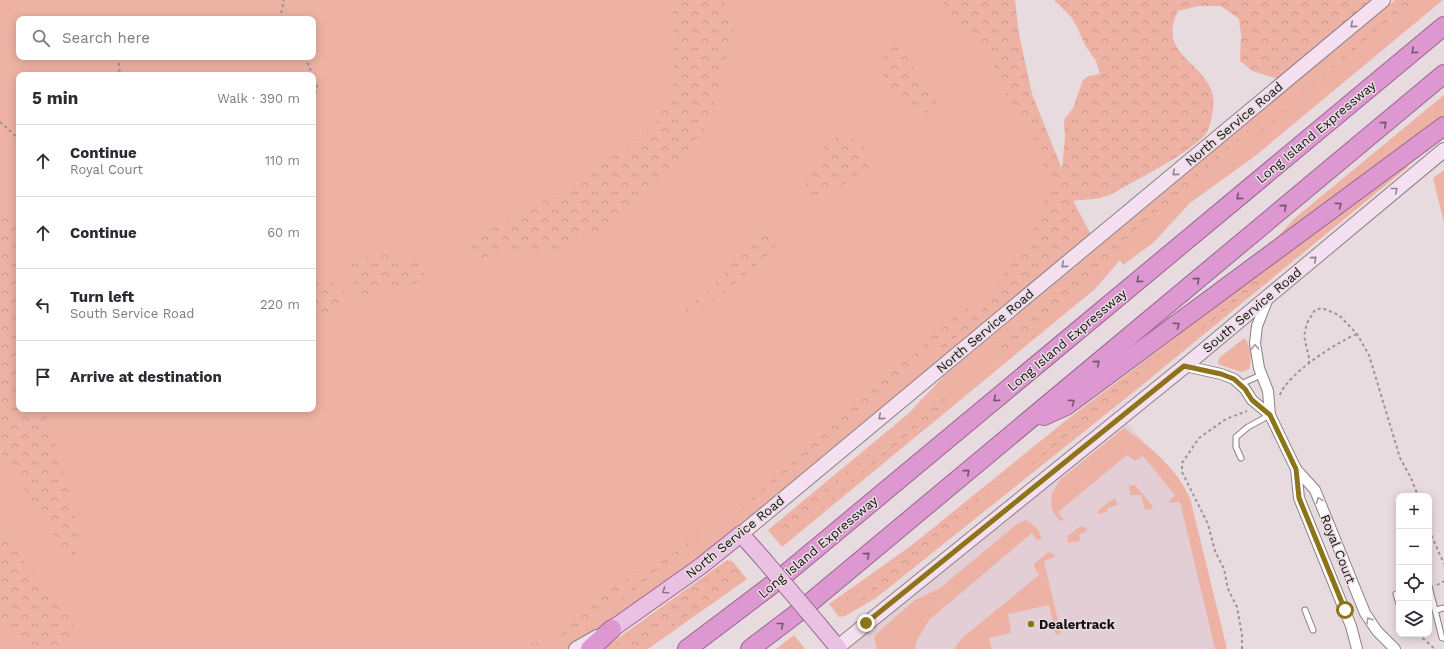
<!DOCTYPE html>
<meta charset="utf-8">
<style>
body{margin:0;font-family:"Work Sans",sans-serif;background:#f7f7f7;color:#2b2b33}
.controls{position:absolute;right:12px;bottom:12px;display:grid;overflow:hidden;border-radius:8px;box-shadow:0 2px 10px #0003}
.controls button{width:36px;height:36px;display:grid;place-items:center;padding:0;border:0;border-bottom:1px solid #e1e1e2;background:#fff;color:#2b2b33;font:20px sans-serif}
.stop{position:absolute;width:12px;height:12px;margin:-9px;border:3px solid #8d7419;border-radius:50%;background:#fff}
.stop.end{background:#8d7419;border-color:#fff;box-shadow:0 1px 4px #0008}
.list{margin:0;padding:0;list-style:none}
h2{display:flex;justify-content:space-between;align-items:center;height:52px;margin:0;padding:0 16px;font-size:17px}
h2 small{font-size:13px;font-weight:400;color:#7c7c81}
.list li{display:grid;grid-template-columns:26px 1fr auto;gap:12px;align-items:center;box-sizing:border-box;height:72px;padding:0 16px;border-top:1px solid #e1e1e2}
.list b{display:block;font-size:15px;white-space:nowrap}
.list p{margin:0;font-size:13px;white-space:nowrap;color:#7c7c81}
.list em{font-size:13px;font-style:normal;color:#7c7c81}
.icon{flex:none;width:22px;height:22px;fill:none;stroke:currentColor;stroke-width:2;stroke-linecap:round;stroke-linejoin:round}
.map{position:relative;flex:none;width:1444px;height:649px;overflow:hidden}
.search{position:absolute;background:#fff;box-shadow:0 2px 10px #0003;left:16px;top:16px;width:300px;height:44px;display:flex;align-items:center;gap:10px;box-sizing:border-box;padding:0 14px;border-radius:8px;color:#7c7c81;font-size:15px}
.panel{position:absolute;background:#fff;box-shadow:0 2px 10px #0003;left:16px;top:72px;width:300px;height:340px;border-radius:8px}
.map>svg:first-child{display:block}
.built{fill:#e3ced6}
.green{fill:#edb2a4;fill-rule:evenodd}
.forest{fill:url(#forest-crowns)}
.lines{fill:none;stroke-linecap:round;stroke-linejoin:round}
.lane-casing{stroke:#8b8084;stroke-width:7}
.street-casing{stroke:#8b8084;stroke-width:12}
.secondary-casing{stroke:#8b8084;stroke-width:16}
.primary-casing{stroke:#97688e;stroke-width:18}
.highway-casing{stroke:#97688e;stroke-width:20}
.path{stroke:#9d9397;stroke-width:2;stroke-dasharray:3 3;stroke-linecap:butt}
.lane{stroke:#fff;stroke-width:5}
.street{stroke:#fff;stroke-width:10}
.secondary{stroke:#f5e0f1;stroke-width:14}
.primary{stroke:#ebc1e3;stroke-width:16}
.highway{stroke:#dd97d1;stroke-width:18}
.primary-bridge-casing{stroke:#97688e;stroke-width:18;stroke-linecap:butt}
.primary-bridge{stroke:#ebc1e3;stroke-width:16}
.oneway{stroke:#90838d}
.oneway2{stroke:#795472}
.oneway3{stroke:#a1a0a0}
.oneway4{stroke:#8b7285}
.route{stroke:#8d7419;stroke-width:5}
.poi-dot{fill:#8d7419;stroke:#e8dbe0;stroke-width:1.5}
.labels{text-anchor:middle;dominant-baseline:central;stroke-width:3;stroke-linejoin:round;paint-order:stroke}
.street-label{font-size:13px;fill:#151112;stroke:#e8dbe0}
.poi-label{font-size:13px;font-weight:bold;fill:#151112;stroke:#e8dbe0;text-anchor:start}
</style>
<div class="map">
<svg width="1444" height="649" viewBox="0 0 1444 649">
<defs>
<pattern id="forest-crowns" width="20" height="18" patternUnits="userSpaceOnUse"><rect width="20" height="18" fill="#edb2a4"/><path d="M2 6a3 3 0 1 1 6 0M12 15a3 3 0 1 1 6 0" fill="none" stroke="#ca988c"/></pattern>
</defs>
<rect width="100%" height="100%" fill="#e8dbe0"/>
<path class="built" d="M1124,419L1181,486L1226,649H853L852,647Z"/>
<g class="green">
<path d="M0,0H966L1094,240L741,534L576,649H0ZM19,19H313V57H19ZM19,75H313V409H19Z"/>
<path d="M1395,0H1443L1255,156L1190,203L1153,243L1123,265L1120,260L1095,289L782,547L768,530L908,414L944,376Z"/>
<path d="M1444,95V115L1299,228L1268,247L1295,218Z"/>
<path d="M1409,166L1141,386L876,598L845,616L839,617L829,604L912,545L1064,422L1400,167Z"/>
<path d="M1444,170V223L1433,178Z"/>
<path d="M1243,339H1245C1251,346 1252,361 1249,369L1241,372L1218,364L1219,358Z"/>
<path d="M1124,428C1150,446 1177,469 1190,498L1227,649H1215L1180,502L1170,503L1169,501L1175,495L1143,456L1135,461L1127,455L1058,512L1064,520L1062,521L1059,520L1053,512L1051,505L1052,493L1060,480Z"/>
<path d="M1129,485L1136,486L1153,507L1152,509L1145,510L1141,495H1130Z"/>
<path d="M1115,498L1118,505L1107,508L1108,512L1098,514V510Z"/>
<path d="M1025,520C1033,523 1041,531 1042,539L1037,540L1032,533L929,620L917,640L915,649H877L874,639L876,634L915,600L940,588L1017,524Z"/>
<path d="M1081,526L1086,528L1087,531L1079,535L1080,541L1068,543L1067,536Z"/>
<path d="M1050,552L1055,555L1054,557L1044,561L1061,633L1056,635L1049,605L1008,614L1011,633L989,638L992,649H954L962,638L1039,575L1034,567V564L1047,553Z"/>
<path d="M727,560L733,562L747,579L648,649H603Z"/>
<path d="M794,635L805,649H776Z"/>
</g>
<g class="forest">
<path d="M672,0H724L731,15L734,32L730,41L726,68L715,96L710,120L702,133L652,192L633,202L614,225L588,235L567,248L541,254H498L478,259L468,256L464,251L467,243L553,196L634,143L656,123L672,93L674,72Z"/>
<path d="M941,0H1015L1019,34L1032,94L1062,169L1065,138L1064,120L1073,108L1083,80L1089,76L1100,74L1096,61L1085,45L1078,29L1071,17L1054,0H1383L1279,79L1252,71L1240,61L1241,34L1239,19L1221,6H1199L1178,11C1157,53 1201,60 1212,92C1216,102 1211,129 1204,136C1186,154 1162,165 1141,178C1130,183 1120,190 1109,195C1099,200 1084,199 1073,201L1081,234L941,351L922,345L965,309L987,298L1008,268L1033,242L1034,220L1042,209L1049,183L1038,147L1011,104L995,68L981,45L954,26Z"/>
<path d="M1405,0H1418L1401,11L1318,80L1260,133L1145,222L1127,239L1078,293L1033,337L1018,347L1000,350L989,344Z"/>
<path d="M895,46H900C905,51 907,57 910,62C921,77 931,90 939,107L938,111L933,114C910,110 888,88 879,67C882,58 887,52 895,46Z"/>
<path d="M844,134C856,138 872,151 872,165C856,176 826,202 805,194L807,178L826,143Z"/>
<path d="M10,215L19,225V409H44L59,456L80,533V546L70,561L0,451V216Z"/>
<path d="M760,227H765L774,235L776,248L692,319L687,322L682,319L680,316C684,308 702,296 710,289C729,270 746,250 760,227Z"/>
<path d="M398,255L417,261L428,278L425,281L361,297C356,291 354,285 351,278C340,251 382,256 398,255Z"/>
<path d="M1260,277L1262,281C1170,356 1077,429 984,502C941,536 901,577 854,605C848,608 843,609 837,609L852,593L900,560L1016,466L1070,420L1145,366L1251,281Z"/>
<path d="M329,280C339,287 348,293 350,306L325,317L313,320V282Z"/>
<path d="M921,349L931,354L699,544L661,568L620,601L562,637L538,649H516L524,645L547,639L571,617L643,568L673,553L717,521L896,368Z"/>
<path d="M939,393L946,396L943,407L859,476L795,533L788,536L783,535L781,530L785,521L870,453Z"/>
<path d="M0,531L69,617L79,639L61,649H28L8,628L0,616Z"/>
<path d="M731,560L744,576L682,620L636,649H608Z"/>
</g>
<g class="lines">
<g class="lane-casing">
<g id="lane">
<path d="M1241,384L1261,375"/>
<path d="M1241,458L1236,447V437L1248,427L1270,415"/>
<path d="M1429,586L1442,638H1444"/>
<path d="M1396,594L1399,604"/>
<path d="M1305,610L1313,630"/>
<path d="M1436,610L1444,608"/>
</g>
</g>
<g class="street-casing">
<g id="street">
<path d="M1268,298L1257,326L1255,343L1259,368L1268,391L1270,415L1296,469L1315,490L1365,613L1377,631L1395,649"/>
<path d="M1185,366L1221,374L1234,379L1245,389L1252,400L1270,415"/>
<path d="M1296,469L1299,498L1351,626L1357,649"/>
</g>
</g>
<g class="secondary-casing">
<g id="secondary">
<path d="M741,534L1383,0"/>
<path d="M838,647L1185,366L1444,150"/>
<path d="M576,649L597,637"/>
</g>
</g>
<g class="primary-casing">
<g id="primary">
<path d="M819,625L839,649"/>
<path d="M612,629L701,566L741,534L764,560"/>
</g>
</g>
<g class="highway-casing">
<g id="highway">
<path d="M1044,416L1066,406L1444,126"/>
<path d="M590,649L612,629"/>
<path d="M687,649L777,581L1444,26"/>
<path d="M750,649L800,611L1444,74"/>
</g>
</g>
<g class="path">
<path d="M280,19L284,0"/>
<path d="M118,57L120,75"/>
<path d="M305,57L317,86L313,105"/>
<path d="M0,122L19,139"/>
<path d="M1309,364V358L1304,336L1307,323L1313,313L1315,310L1322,308L1339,315L1357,334L1369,355L1400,458L1411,478L1418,496"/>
<path d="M1280,395C1287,374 1337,342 1357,334"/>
<path d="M1429,530L1444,564"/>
<path d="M1437,585L1444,581"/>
<path d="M1418,634L1435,649"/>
<path d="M1242,649V635L1237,607L1228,589L1224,569L1215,551L1208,524L1182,472V463L1199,438L1226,419L1247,411"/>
</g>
<use href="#lane" class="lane"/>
<use href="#street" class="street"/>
<use href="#secondary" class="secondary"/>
<use href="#primary" class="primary"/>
<use href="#highway" class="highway"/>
<g class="primary-bridge-casing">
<path id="primary-bridge" d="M764,560L819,625"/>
</g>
<use href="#primary-bridge" class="primary-bridge"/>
</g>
<defs><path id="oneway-chevron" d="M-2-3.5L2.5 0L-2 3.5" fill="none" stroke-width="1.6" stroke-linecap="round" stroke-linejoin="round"/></defs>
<g class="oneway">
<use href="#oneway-chevron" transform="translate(1353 25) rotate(140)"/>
<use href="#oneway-chevron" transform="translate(1175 173) rotate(140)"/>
<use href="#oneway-chevron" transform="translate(1395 190) rotate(-39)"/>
<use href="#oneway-chevron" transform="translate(1314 259) rotate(-40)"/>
<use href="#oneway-chevron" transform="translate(1064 265) rotate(140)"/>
<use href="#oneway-chevron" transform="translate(881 417) rotate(140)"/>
</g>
<g class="oneway2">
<use href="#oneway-chevron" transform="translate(1414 51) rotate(140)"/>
<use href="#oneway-chevron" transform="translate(1384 124) rotate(-40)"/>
<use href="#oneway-chevron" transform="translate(1239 197) rotate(140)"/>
<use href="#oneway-chevron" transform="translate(1339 205) rotate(-37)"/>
<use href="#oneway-chevron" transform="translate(1284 207) rotate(-40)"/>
<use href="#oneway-chevron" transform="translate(1139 280) rotate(140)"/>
<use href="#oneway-chevron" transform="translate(1197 280) rotate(-40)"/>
<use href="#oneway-chevron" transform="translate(1177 325) rotate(-36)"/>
<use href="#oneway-chevron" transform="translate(1097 363) rotate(-40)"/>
<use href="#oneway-chevron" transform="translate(996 399) rotate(140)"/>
<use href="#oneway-chevron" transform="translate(1072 402) rotate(-36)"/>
<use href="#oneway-chevron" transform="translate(967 472) rotate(-40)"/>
<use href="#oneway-chevron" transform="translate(867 555) rotate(-40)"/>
<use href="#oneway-chevron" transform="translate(781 625) rotate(-39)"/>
</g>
<g class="oneway3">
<use href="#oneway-chevron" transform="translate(1255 347) rotate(-92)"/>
<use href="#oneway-chevron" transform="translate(1319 500) rotate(-112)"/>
<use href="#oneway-chevron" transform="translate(1369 620) rotate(-122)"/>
</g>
<use class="oneway4" href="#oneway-chevron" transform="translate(665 591) rotate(145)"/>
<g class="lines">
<path class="route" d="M866,623L1184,366L1221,374L1234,379L1245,389L1252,400L1270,415L1296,469L1299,498L1345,610"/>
</g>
<circle class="poi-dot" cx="1031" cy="624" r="4"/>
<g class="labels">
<g class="street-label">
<text transform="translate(1234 124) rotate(-40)">North Service Road</text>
<text transform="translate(1316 132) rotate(-40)">Long Island Expressway</text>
<text transform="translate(1252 310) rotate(-40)">South Service Road</text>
<text transform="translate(985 331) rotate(-40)">North Service Road</text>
<text transform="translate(1067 340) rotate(-40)">Long Island Expressway</text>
<text transform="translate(735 537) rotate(-39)">North Service Road</text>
<text transform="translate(818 547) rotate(-40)">Long Island Expressway</text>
<text transform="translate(1338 549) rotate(68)">Royal Court</text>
</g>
<g class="poi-label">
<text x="1039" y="624">Dealertrack</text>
</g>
</g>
</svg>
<div class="controls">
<button>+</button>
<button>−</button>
<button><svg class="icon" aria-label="locate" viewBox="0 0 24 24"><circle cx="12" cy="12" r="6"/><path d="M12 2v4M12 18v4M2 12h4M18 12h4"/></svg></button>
<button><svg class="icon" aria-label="layers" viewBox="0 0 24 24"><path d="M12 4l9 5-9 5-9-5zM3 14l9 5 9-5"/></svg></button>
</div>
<div class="stop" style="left:1345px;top:610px"></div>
<div class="stop end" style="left:866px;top:623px"></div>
<div class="search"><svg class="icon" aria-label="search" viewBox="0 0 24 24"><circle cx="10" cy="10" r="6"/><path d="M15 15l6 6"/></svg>Search here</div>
<section class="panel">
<h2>5 min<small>Walk · 390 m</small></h2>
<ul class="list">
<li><svg class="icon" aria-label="ahead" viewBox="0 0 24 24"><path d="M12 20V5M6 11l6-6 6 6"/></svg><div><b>Continue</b><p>Royal Court</p></div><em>110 m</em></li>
<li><svg class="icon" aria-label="ahead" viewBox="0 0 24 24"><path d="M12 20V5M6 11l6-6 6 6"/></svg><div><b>Continue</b></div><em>60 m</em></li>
<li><svg class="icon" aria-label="left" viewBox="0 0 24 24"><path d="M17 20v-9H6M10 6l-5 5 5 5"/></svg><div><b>Turn left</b><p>South Service Road</p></div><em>220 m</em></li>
<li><svg class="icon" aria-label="arrive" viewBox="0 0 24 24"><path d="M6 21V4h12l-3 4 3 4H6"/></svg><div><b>Arrive at destination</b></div></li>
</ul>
</section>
</div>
